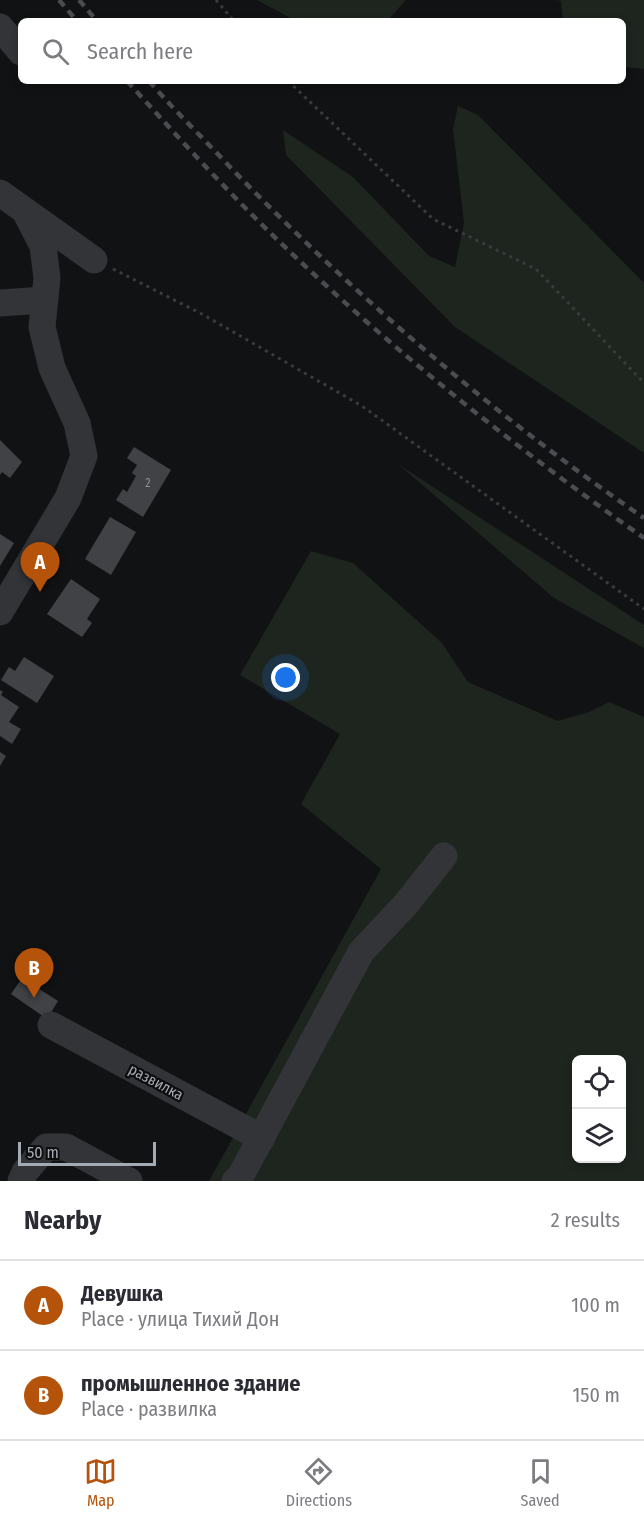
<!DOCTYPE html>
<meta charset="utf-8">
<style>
body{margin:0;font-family:"Fira Sans Condensed",sans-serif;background:#f2f2f3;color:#2b2b33}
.controls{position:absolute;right:18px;bottom:18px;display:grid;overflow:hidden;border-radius:9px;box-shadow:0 3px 9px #0003}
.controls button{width:54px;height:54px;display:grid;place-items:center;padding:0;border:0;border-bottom:2px solid #e1e1e2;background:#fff;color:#2b2b33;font:30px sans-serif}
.scale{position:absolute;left:18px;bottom:15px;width:138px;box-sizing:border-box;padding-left:6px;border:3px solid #a4aab3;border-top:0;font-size:16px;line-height:21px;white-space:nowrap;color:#a4aab3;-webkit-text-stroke:4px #0d0d0e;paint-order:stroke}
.you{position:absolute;left:286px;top:678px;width:21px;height:21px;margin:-15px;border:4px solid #fff;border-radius:50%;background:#1a73e8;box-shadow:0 0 0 9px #1a73e833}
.badge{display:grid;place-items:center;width:39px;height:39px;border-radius:50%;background:#b45309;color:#fff;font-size:20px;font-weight:700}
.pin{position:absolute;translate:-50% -50px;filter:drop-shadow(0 2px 3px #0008)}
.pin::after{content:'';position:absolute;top:32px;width:21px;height:18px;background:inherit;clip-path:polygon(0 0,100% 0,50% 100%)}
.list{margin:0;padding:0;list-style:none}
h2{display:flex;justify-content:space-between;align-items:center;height:78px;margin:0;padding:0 24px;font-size:26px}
h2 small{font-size:20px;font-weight:400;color:#7c7c81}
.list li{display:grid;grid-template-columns:39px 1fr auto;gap:18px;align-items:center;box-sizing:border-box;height:90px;padding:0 24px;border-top:2px solid #e1e1e2}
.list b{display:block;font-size:22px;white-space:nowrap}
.list p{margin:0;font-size:20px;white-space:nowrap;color:#7c7c81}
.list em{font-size:20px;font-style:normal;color:#7c7c81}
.icon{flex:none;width:33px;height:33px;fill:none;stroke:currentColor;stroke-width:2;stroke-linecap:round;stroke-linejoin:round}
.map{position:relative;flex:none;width:644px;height:1181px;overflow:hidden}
.search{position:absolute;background:#fff;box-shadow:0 3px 9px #0003;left:18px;right:18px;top:18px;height:66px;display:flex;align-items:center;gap:15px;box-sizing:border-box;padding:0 21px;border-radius:9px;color:#7c7c81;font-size:22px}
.sheet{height:258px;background:#fff}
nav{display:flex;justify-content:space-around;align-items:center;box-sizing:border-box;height:84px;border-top:2px solid #e1e1e2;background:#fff;font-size:16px;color:#7c7c81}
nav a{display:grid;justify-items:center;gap:3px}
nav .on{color:#b45309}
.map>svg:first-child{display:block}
.green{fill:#1e251e;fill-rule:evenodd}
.building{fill:#414246}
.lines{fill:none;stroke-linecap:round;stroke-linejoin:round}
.path{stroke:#393b3f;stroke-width:3;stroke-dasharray:3 4.5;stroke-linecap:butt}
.minor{stroke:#333438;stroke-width:27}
.rail{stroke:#4a4c51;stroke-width:4.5;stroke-dasharray:8 6;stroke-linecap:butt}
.labels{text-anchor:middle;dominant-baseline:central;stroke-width:4.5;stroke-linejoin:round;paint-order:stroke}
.number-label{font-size:12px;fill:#8b9098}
.street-label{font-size:15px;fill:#a4aab3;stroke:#0d0d0e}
</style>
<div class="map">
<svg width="644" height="1181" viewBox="0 0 644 1181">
<rect width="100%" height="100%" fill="#111213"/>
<g class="green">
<path d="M257,0H406L387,21H296Z"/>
<path d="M556,0H644V69L623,67V21H563L561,1Z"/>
<path d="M458,106L478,115L644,283V453L455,327L286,155L283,130L353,177L429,256L455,267L464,223L453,129Z"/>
<path d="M398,464L644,625V648L554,598Z"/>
<path d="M311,551L353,563L442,643L468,682L558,721L589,712L609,702L644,717V1181H209L381,869L301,804L340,734L240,675ZM576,1060H622V1158H576Z"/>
</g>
<g class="building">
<path d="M0,440L22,462L10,478L2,472L0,475Z"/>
<path d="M134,447L171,470L143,517L116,500L123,489L127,492L136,476L132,473L137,465L127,458Z"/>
<path d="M110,517L136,532L111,575L85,559Z"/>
<path d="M0,534L14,543L0,566Z"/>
<path d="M71,579L100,599L87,619L92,623L82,637L47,614Z"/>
<path d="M24,657L54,676L37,703L1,680L9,667L15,671Z"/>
<path d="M0,690L3,692L1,695L19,707L9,722L21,729L12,744L0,736Z"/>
<path d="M0,752L6,756L0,766Z"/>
<path d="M22,978L58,1001L47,1019L11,994Z"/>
</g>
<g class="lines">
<g class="path">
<path d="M216,0L234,21"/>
<path d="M288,81L433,219L536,269L644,383"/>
<path d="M113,269L202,314L362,406L644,609"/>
</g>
<g class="minor">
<path d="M0,27L21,52"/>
<path d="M0,193L94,260"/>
<path d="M0,303L44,300"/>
<path d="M0,612L68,498L84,456L77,423L52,368L42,327L47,278L43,246L25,211"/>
<path d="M51,1025L262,1138"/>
<path d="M21,1181L25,1172L46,1147H66L129,1181"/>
<path d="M235,1181L240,1177L361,952L406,904L444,856"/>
</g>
<g class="rail">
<path d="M59,0L77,21"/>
<path d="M79,0L97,21"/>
<path d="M127,81C179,138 231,196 287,249C398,355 519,450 644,538"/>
<path d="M149,81C175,111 203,138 230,167C356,297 494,415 644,518"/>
</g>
</g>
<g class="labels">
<g class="number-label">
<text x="148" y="483">2</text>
</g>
<g class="street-label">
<text transform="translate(156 1082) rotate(28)">развилка</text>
</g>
</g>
</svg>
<div class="controls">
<button><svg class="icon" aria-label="locate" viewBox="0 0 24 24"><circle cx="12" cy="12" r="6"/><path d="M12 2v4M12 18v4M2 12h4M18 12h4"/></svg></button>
<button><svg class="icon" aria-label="layers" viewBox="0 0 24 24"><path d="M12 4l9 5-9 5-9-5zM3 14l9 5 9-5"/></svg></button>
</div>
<div class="scale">50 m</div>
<div class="you"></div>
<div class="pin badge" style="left:40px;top:592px">A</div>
<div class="pin badge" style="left:34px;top:998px">B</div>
<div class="search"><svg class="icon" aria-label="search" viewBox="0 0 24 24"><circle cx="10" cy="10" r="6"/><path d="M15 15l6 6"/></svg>Search here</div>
</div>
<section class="sheet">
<h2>Nearby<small>2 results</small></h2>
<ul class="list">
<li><span class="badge">A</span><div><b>Девушка</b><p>Place · улица Тихий Дон</p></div><em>100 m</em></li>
<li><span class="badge">B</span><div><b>промышленное здание</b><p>Place · развилка</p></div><em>150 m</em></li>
</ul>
</section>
<nav>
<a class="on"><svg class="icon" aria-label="map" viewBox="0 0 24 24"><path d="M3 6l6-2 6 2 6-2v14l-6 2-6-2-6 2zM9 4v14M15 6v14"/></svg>Map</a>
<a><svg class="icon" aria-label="directions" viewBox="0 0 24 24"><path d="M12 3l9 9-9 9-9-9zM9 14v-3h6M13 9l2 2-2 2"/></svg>Directions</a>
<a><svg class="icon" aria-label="saved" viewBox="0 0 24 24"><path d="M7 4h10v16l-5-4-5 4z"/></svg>Saved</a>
</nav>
